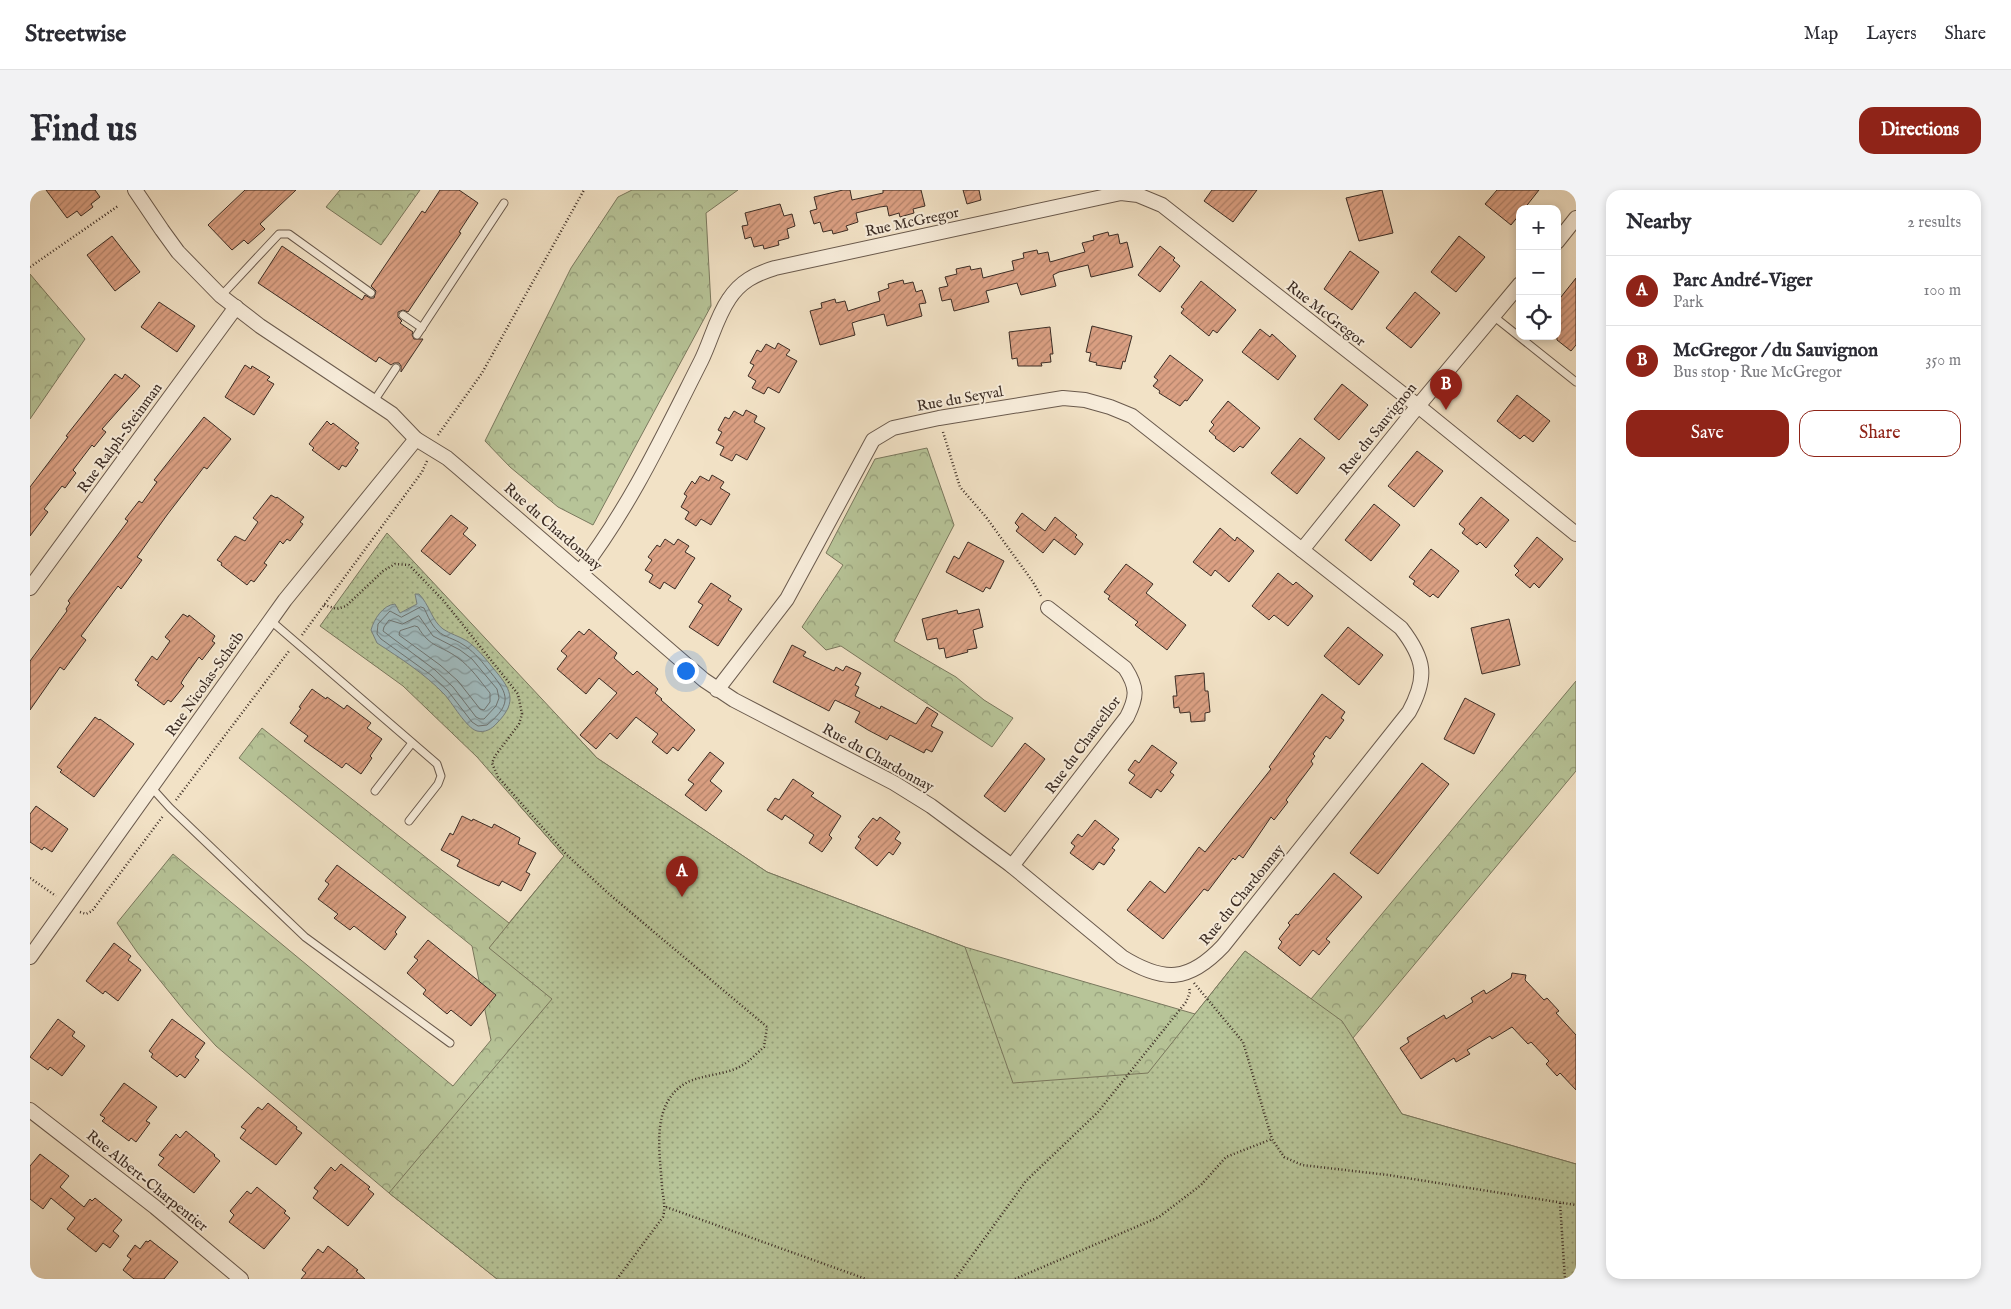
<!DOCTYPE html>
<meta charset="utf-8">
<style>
body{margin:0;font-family:"IM FELL English",serif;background:#f2f2f3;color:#2b2b33}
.controls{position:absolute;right:15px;top:15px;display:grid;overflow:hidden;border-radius:10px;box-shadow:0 2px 8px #0003}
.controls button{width:45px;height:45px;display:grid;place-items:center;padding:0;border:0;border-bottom:1px solid #e1e1e2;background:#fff;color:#2b2b33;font:25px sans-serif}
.you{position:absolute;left:655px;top:480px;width:18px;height:18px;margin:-12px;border:4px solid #fff;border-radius:50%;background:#1a73e8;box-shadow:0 0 0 8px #1a73e833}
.badge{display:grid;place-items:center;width:32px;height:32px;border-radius:50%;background:#8f2418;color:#fff;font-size:16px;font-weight:700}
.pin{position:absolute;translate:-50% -41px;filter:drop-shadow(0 1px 2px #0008)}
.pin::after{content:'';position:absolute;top:26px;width:18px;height:15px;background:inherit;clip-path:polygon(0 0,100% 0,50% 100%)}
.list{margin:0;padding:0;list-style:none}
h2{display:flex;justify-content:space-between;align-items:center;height:65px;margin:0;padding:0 20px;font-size:21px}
h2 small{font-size:16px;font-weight:400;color:#7c7c81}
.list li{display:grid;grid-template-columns:32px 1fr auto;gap:15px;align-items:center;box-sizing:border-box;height:70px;padding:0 20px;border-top:1px solid #e1e1e2}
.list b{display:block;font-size:19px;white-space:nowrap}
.list p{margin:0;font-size:16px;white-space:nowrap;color:#7c7c81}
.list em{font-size:16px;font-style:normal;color:#7c7c81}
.actions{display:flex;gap:10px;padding:15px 20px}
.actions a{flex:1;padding:11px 0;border:1px solid #8f2418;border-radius:15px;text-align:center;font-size:18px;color:#8f2418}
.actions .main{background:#8f2418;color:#fff}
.icon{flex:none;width:28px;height:28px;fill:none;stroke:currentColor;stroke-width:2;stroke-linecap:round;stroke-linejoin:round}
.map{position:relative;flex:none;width:1546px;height:1089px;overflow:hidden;border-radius:15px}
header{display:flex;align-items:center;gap:30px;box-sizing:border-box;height:70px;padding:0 25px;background:#fff;border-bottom:1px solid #e1e1e2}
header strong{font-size:24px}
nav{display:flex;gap:28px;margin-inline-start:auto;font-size:18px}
.intro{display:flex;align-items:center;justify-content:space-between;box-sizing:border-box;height:120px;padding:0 30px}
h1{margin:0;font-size:35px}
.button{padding:12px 22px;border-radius:15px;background:#8f2418;color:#fff;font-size:18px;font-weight:700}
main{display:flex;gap:30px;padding:0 30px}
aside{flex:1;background:#fff;border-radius:15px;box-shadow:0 2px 8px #0003}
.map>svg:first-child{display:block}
.forest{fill:url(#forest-crowns);stroke:#7a785e}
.park{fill:url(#park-dots);stroke:#7a785e}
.water{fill:url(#water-waves);stroke:#788281}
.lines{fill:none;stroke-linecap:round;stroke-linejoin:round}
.shore{stroke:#6e7472;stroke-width:1}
.building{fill:url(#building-hatch);stroke:#3c2d25}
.service-casing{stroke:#6a5a4d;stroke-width:9}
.minor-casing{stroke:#6a5a4d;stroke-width:16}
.path{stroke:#3c2d25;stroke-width:2.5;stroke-dasharray:1 2.5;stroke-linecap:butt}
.service{stroke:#f7ecda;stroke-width:7}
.minor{stroke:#f7ecda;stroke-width:14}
.labels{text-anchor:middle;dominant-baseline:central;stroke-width:4;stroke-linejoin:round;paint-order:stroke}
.street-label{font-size:15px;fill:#3c2d25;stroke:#f7ecda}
</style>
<header>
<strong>Streetwise</strong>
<nav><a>Map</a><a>Layers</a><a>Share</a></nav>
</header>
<div class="intro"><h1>Find us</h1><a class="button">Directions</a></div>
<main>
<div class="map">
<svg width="1546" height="1089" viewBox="0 0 1546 1089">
<defs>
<pattern id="forest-crowns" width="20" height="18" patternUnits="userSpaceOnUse" patternTransform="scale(1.25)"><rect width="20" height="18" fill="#b7c498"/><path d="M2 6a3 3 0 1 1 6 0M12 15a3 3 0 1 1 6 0" fill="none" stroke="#96a07c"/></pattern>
<pattern id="park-dots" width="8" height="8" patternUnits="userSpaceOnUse" patternTransform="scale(1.25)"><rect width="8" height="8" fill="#b7c498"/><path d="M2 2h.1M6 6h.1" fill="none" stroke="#96a07c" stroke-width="1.8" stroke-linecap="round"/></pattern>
<pattern id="water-waves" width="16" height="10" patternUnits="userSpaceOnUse" patternTransform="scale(1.25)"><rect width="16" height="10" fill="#a0bbbf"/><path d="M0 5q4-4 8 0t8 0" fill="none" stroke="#84989b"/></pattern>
<pattern id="building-hatch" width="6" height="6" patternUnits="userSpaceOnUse" patternTransform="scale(1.25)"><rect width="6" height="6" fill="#dba083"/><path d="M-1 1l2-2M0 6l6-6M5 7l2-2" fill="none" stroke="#b3836b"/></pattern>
</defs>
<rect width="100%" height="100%" fill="#f2e2c6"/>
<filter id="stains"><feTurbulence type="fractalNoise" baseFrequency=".004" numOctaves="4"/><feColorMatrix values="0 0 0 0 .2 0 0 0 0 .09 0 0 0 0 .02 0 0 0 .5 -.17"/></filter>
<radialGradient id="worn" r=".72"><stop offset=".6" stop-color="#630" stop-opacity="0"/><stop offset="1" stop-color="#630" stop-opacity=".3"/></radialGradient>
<g class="forest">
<path d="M310,0H390L351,55L296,17Z"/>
<path d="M602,0H708L676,23L681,116L563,335L528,317L480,277L455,251L541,78L588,7Z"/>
<path d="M0,84L55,149L0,229Z"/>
<path d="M897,258L924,335L864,451L926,487L954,510L983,528L962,557L811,456L796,460L772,437L813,375L796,363L845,269Z"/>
<path d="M1546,491V581L1323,848L1372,924L1546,974L467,1089L359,1003L186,856L157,824L107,762L87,733L143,664L423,896L461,850L442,756L209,568L232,538L479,733L534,666L488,614L537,536L567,568L737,682L935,757L1165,824L1215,761L1281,809Z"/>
</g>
<path class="park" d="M357,343L567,568L737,682L935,757L983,893L1118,883L1215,761L1312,831L1372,924L1546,974V1089H467L359,1003L522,809L459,758L534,666L447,567L373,496L290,436Z"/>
<path class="water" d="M385,404H389C399,414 402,431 413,439C420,444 429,446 437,451C447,458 455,468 463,478C480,498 489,511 467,533C462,539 455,543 447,541C436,538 422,512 414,504C395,484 370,468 347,453L341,440C344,429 353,415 365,414L370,423L387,414Z"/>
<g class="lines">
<g class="shore">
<path d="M391,417L394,418C398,426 401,435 408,441C414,447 425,449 432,454C442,460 450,469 457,478C477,502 485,512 457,535L448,536L442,532L418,501L401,485L351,449L347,444L348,434L360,421L371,427Z"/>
<path d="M389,426L403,446L430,460L442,469L467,499L469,508L466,516L454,529H450L446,527L423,497L405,480L353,441L354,437L359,430L372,434Z"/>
<path d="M385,436L388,437C400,458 411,455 428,468C441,477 450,491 460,503V512L454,520L450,519L428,491L410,475L369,445L370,441Z"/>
</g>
</g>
<g class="building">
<path d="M16,0H65L70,7L61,14L63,17L51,26L47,21L37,28Z"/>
<path d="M215,0H266L230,34L235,39L218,54L214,50L202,60L178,35Z"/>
<path d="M410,0H429L448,13L429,42L431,43L378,122L373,120L368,122V127L372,131L370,133L383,142L382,145L384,149H393L371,182V176L369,173H364L361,175L349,167L346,172L228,93L252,56L332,110L335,105L340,108H344L346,101L341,96L392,21L395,23Z"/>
<path d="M813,0H820L822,10L853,3V0H891L895,16L883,19L884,23L870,27L869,23L859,26L857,16L850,17L826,23L828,32L816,36L818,40L803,44L802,40L793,42L790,32L784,34L780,21L787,19L784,7Z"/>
<path d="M933,0H949L951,10L937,14Z"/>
<path d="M1182,0H1227L1203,32L1174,11Z"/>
<path d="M1352,0L1363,43L1329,51L1316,8Z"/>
<path d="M1467,0H1509L1494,19H1490V24L1481,35L1455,14Z"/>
<path d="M750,14L754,26L762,24L765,36L757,39L759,48L748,51L749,55L734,59L733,55L724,57L721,47L715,49L712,36L718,35L715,23Z"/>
<path d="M1078,42L1079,46L1088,44L1090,54L1097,52L1103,77L1061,87L1058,75L1029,82L1023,85L1026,96L991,105L987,93L956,101L959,112L924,121L921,109L912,111L909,98L918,96L915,87L927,84L926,79L940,76L941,80L951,78L953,88L984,80L982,71L994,68L993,63L1007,60L1008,64L1018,62L1020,72L1055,62L1052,53L1064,50L1063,46Z"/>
<path d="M82,46L110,82L85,101L57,65Z"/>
<path d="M1429,46L1455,67L1426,102L1401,82Z"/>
<path d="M1130,56L1145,68L1143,70L1150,76L1130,102L1108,85Z"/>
<path d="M1320,61L1349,82L1322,120L1294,99Z"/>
<path d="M1546,88V155L1541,161L1527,150V112Z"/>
<path d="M873,90L874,94L883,92L886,102L892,100L896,113L889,114L892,126L857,136L854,124L828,131L822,133L825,145L790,155L780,121L792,118L791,113L805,109L806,113L815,111L818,121L843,113L850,111L848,102L859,98L858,94Z"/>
<path d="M1171,91L1206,120L1187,143L1183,140L1179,146L1151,123L1154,119L1151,117Z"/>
<path d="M1385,102L1410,123L1381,158L1356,138Z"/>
<path d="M129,112L165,136L147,162L111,137Z"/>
<path d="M1062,136L1102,146L1095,172L1093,171L1091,179L1066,175L1067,173L1059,171L1061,163L1056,162Z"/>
<path d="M1020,137L1023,164H1020L1021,172L1011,173L1012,176H988L987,168L982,169L979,142Z"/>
<path d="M1230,139L1240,147L1242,144L1266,166L1248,190L1212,162Z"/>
<path d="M748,153L760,160L756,165L767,171L749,203L738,197L734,204L722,198L726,191L718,186L724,175L720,173L727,160L731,162L736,154L745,159Z"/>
<path d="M1140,165L1173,190L1157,211L1155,210L1150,216L1129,203L1130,201L1123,196L1128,190L1124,187Z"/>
<path d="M215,175L221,179L222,176L240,187L237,190L244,194L224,225L195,207Z"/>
<path d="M85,184L92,189L95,184L110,196L72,239L76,242L64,257L62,255L43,280L46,283L35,298L32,296L14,319L18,322L0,346V297L38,247L36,246Z"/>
<path d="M1312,194L1338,215L1309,250L1284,229Z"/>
<path d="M1487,205L1520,231L1503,252L1494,245L1490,249L1467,231Z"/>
<path d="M1198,211L1230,238L1213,258L1210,256L1204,262L1185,248L1186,247L1179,241L1184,235L1181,232Z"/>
<path d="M716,220L727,226L724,232L735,238L717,270L706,264L702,271L690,265L694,257L686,253L692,242L688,240L695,227L699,229L704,221L713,226Z"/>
<path d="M174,227L201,249L177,279L174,277L137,325L107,367L112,370L91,399L88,396L51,446L56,450L34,480L30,477L0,520V471L37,421L36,419L40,413L38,411L98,331L95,329L109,311L112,313L127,292L124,290Z"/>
<path d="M297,231L301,235L303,233L329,253L325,258L328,260L316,277L312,275L309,280L282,260L284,258L279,254Z"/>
<path d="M1270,248L1295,268L1267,304L1241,283Z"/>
<path d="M1387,261L1413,281L1384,317L1358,296Z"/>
<path d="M682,285L694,292L690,298L700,304L681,335L671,329L666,336L655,329L659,322L651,317L657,306L654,304L662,291L665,294L670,286L679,291Z"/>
<path d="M241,305L246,308L247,307L274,327L270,332L273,334L260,351L257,349L253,354L250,351L234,373L237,375L224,392L221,390L217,395L191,375L192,373L187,370L205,346L215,351L228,332L223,328Z"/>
<path d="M1451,307L1479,330L1456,358L1450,352L1447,355L1432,343L1435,339L1429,334Z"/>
<path d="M1344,314L1370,335L1341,371L1315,350Z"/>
<path d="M992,323L1015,341L1025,327L1047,345L1045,347L1053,354L1045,365L1024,349L1013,363L986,341L989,337L985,333Z"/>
<path d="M421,325L438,338L433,344L446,355L420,385L391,361Z"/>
<path d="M1190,338L1205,351L1207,347L1224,361L1199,392L1185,380L1181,386L1163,372Z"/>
<path d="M1507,347L1533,369L1509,398L1504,393L1500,398L1485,385L1489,381L1484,376Z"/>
<path d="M635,349L644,355L648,349L659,356L655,362L665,368L645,399L634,392L630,399L619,392L623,385L615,380L622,370L618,367L627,355L630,357Z"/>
<path d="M938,352L974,371L960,399L956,397L953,402L916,382L924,366L929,369Z"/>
<path d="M1401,359L1429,381L1408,408L1403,404L1400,407L1383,394L1385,391L1379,387Z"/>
<path d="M1096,374L1123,394L1116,403L1156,435L1137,460L1105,435L1108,432L1078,409L1080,406L1074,402Z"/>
<path d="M1248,383L1263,395L1266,392L1283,406L1258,436L1244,425L1239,430L1222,416Z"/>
<path d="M681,393L701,406L698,410L712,419L688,456L659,437L673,415L668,412Z"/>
<path d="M949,419L953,437L943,440L947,458L937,460L938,462L916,468L914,458L909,459L907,448L897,450L892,429L927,420L928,424Z"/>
<path d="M153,424L158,427L159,425L185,446L182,451L185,453L172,470L169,467L154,488L151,493L154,496L141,512L138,510L134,515L107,495L109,493L105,490L122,466L127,470L140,451L135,447Z"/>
<path d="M1479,429L1490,475L1452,484L1441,438Z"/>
<path d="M1318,437L1353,465L1329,495L1294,466Z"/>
<path d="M559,439L587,463L584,468L603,485L607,481L628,499L625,503L632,509L631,510L665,540L648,561L643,557L637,564L622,552L628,544L606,527L587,549L580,543L566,559L550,545L587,503L569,488L556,504L527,479L537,466L531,461L549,441L554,445Z"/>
<path d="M762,455L776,462L773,466L804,481L806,477L813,481L816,476L831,483L825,495L829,497L825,506L850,519L851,516L886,534L897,517L908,524L901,536L913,542L902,562L896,559L894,563L860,545L857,550L838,540L825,532L830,522L805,510L799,521L743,492Z"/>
<path d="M1174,483L1175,501H1178L1180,522L1175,523V531L1161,532L1160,522L1150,523L1149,517L1144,518L1143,506H1147L1145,486Z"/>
<path d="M282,499L296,509L297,507L314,519L317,515L341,533L337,538L352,549L340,566L342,568L331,584L316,573L312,578L298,568L274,551L278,546L260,533L271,518L269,517Z"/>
<path d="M1292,504L1315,522L1311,528L1314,530L1300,549L1296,546L1283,564L1285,566L1281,571L1283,574L1256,610L1258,612L1244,630L1241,627L1213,668L1209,665L1205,670L1203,668L1178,701L1174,699L1133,749L1097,720L1120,691L1135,703L1169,657L1175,662L1241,579L1239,577Z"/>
<path d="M1435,508L1465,524L1444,564L1414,549Z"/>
<path d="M65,527L69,530L70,529L104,554L64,607L30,582L32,580L27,577Z"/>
<path d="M995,553L1015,569L975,622L954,606Z"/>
<path d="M1122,555L1147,573L1140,582L1144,585L1131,602L1127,599L1121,608L1099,593L1105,585L1098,580L1105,570L1109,573Z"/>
<path d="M680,562L694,573L680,591L692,601L676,621L655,605L664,594L658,590Z"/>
<path d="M1392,573L1419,594L1348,684L1320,663Z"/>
<path d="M763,589L784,603L781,606L811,626L799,645L802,648L792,662L779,653L784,645L755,625L752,630L737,620L745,608L749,610Z"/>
<path d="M6,616L38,639L22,662L14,657L12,660L0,652V624Z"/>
<path d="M432,626L442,631L443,629L462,638L464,634L490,648L488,654L506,663L496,682L500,684L491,701L472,691L469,696L453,689L427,676L430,670L411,660L420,643L423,645Z"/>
<path d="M850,627L870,642L865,649L871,653L863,665L859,662L847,676L825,658L831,649L828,647L843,628L847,631Z"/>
<path d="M1065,630L1089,649L1082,658L1085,660L1074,675L1069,672L1063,680L1040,663L1045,656L1041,653L1048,644L1052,647Z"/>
<path d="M307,675L376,727L365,742L367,744L355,760L324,736L320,740L304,728L308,724L288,709L299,694L295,691Z"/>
<path d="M1304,683L1332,707L1296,749L1300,752L1289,765L1283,760L1270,776L1248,758L1252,752L1249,749L1260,735L1258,733L1266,724L1268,725Z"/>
<path d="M398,750L466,805L441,836L421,820L417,824L393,804L396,800L377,783L388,770L384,767Z"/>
<path d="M84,753L101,766L98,770L111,780L88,811L75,801L73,804L56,791Z"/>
<path d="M1482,783L1496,785L1495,790L1514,810L1517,808L1529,821L1526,823L1546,845V900L1530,883L1527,886L1516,874L1519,871L1501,852L1498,854L1482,837L1462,849L1460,846L1437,860L1440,864L1426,872L1424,868L1391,889L1370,858L1379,852L1377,848L1414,825L1416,829L1443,812L1441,808L1454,800L1456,804L1481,788Z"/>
<path d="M28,829L45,842L42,846L55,856L32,886L20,877L18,880L0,867Z"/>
<path d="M142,829L175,853L165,867L169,870L155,888L150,884L147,887L121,867L123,864L119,861Z"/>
<path d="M94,893L127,917L116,931L120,933L106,952L101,948L99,951L72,931L75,928L70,925Z"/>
<path d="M238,913L267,937L266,939L272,943L246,975L210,948L216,940L211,937L228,917L232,920Z"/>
<path d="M156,941L185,965L184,966L190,971L164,1003L128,975L134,968L129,965L146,944L150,948Z"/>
<path d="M10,964L39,986L30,997L54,1017L60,1009L62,1011L65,1008L92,1030L83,1041L89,1046L80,1058L73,1053L66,1062L37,1039L45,1028L21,1008L13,1019L0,1009V976Z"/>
<path d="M311,974L340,997L338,999L344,1004L318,1036L283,1008L288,1001L284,998L301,977L305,981Z"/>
<path d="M227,997L256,1021L254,1023L260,1028L234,1059L199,1032L204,1025L200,1021L217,1001L221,1004Z"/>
<path d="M120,1050L148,1072L134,1089H104L93,1080L101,1069L97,1066L105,1055L110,1059L116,1051L118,1052Z"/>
<path d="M298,1056L328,1080L326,1081L335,1089H271L276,1083L272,1080L288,1059L293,1063Z"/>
</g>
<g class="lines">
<g class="service-casing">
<g id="service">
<path d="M191,106L249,44H259L341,103"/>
<path d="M373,125L392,138"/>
<path d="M1462,125L1546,192"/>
<path d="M387,145L474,13"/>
<path d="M344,211L366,178"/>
<path d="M240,430L407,574L411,586L408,594L379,631"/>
<path d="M121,597L140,618L275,747L420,853"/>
<path d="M345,601L382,553"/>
</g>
</g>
<g class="minor-casing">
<g id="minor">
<path d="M105,0L132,40L148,62L191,106L230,136L362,224L386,249L417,268L430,279L674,490L704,510L864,593L901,616L982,676L1092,767C1134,793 1159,792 1193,756L1379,522C1398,487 1395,469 1371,438L1102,226L1080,217L1055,210L1033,208L909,228L863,238L843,250L757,409L687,500"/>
<path d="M1527,52L1546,28"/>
<path d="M1272,360L1388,216L1490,94"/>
<path d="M550,382C600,317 634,244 671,171C681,151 686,128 699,109C710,92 725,84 745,78L1091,3L1108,5L1132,15L1388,216L1546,344"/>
<path d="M0,398L206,117"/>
<path d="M982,676L1097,527C1107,507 1108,498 1095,478L1018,418"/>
<path d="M0,767L255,410L386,249"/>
<path d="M0,920L125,1017L211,1089"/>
</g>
</g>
<g class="path">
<path d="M0,77L88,16"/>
<path d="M913,242L930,297L956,327L1003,392L1011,406"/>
<path d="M408,245L452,183L554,0"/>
<path d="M294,415L307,419L316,416L353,381L365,374L379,375L413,410L488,504L492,524L489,534L465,566L462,573L468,587L536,664L579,704L737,837L734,857C727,863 719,872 711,876C696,885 670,885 656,893C620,914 630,962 632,997C633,1008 636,1016 633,1027L587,1089"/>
<path d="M272,445L392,282L397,271"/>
<path d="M146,610L259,461"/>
<path d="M0,688L26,706"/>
<path d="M50,722L56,724L62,721L133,626"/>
<path d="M1164,793L1213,852L1242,949L1254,967L1272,975L1358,985L1546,1015"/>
<path d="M1530,1013L1535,1089"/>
<path d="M636,1017L836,1089"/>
<path d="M925,1089L996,991L1068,922L1156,812L1160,802L1159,797"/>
<path d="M985,1089L1129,1027L1171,995L1196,967L1242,949"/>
</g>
<use href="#service" class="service"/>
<use href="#minor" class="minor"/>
</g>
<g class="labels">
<g class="street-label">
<text transform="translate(882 32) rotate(-12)">Rue McGregor</text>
<text transform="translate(1296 124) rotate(38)">Rue McGregor</text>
<text transform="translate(930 209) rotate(-10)">Rue du Seyval</text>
<text transform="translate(1348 239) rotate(-51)">Rue du Sauvignon</text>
<text transform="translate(90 248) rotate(-54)">Rue Ralph-Steinman</text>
<text transform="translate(523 337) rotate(41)">Rue du Chardonnay</text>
<text transform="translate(175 494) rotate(-55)">Rue Nicolas-Scheib</text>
<text transform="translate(1053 555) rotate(-54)">Rue du Chancellor</text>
<text transform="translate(848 568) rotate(29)">Rue du Chardonnay</text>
<text transform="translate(1212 705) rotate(-51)">Rue du Chardonnay</text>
<text transform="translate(117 991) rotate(39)">Rue Albert-Charpentier</text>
</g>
</g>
<rect width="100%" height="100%" filter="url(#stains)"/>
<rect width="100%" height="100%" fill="url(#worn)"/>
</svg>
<div class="controls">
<button>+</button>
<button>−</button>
<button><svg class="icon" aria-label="locate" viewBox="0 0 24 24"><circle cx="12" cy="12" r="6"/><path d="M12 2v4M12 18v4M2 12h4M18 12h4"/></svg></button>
</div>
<div class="you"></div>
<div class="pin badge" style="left:652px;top:707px">A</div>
<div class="pin badge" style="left:1416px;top:220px">B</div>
</div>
<aside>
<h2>Nearby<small>2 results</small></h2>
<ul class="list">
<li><span class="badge">A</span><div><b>Parc André-Viger</b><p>Park</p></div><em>100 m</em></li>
<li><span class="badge">B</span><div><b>McGregor / du Sauvignon</b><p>Bus stop · Rue McGregor</p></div><em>350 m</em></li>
</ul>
<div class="actions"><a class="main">Save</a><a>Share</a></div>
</aside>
</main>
